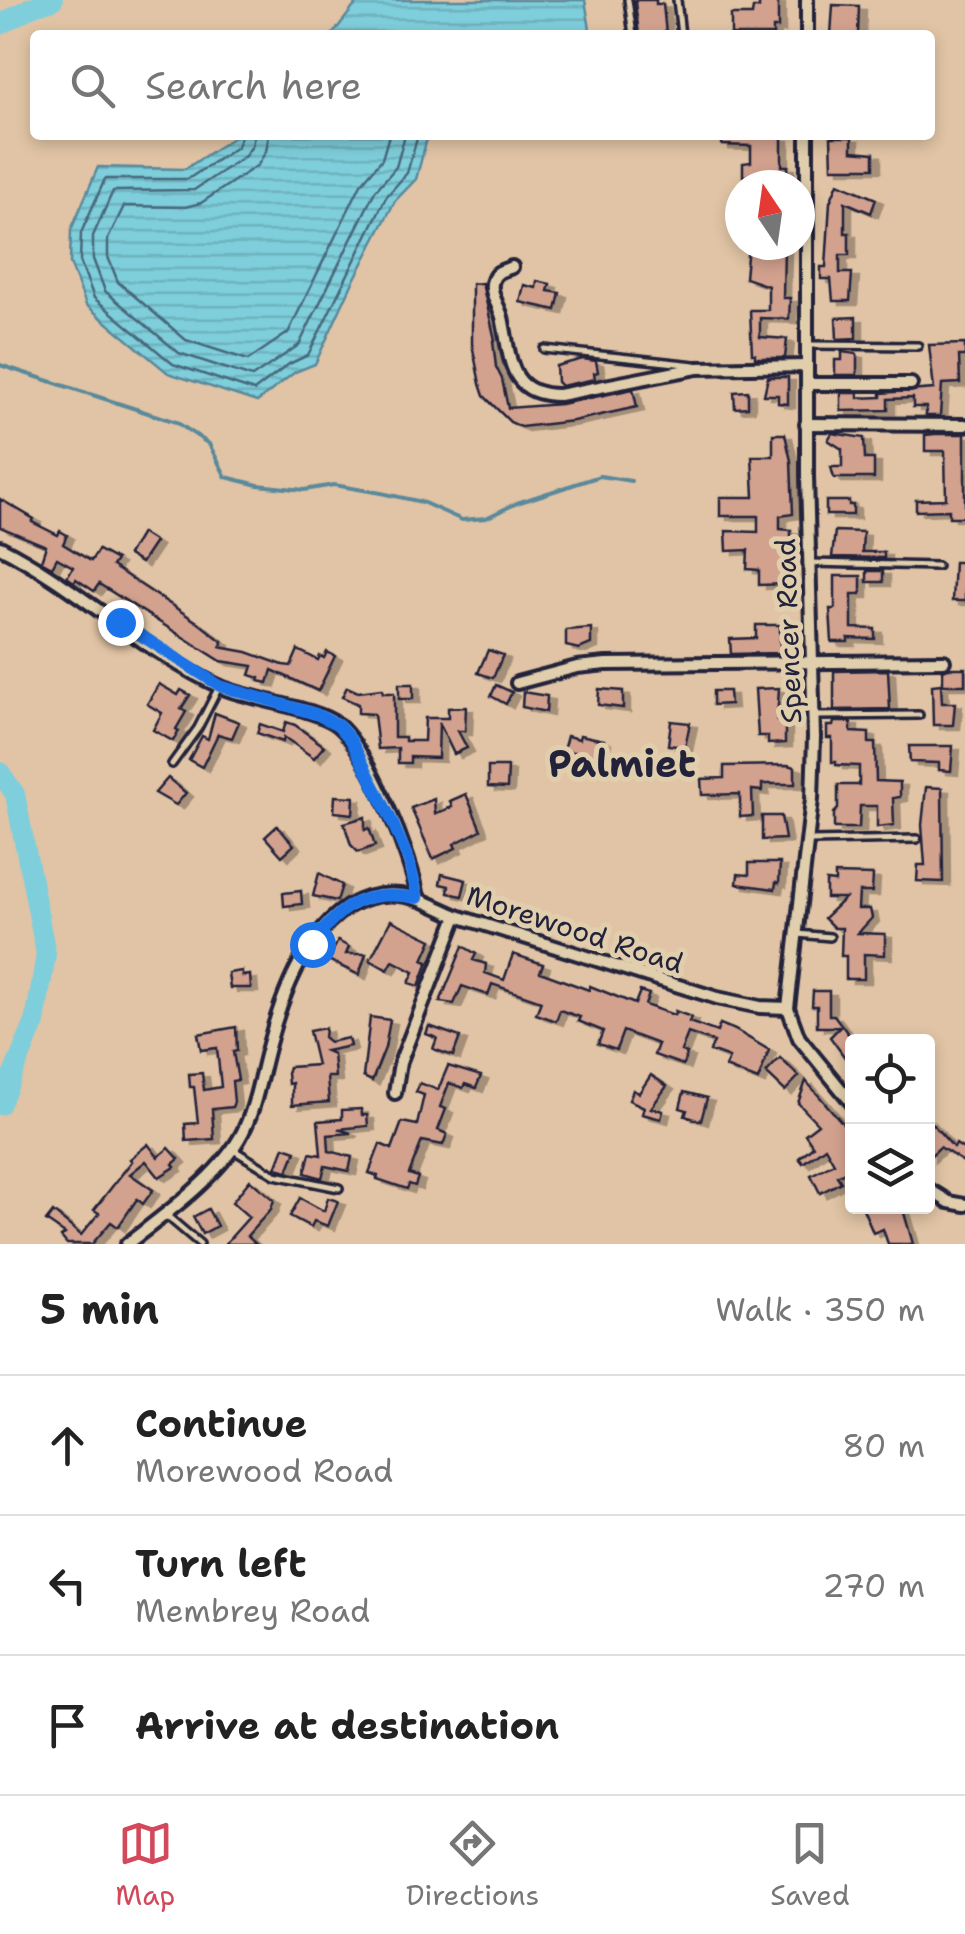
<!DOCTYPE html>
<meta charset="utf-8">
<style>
body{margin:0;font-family:"Shantell Sans",sans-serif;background:#f2f2f2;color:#222}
.controls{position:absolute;right:30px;bottom:30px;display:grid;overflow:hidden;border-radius:10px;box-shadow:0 5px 15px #0003}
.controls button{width:90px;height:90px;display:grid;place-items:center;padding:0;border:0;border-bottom:2px solid #e0e0e0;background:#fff;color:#222;font:50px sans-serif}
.compass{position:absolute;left:725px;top:170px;width:90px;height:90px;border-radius:50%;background:#fff;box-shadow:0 5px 15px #0003;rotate:347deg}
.stop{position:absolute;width:30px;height:30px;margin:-22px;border:8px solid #1a73e8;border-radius:50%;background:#fff}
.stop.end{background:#1a73e8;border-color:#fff;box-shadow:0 2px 10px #0008}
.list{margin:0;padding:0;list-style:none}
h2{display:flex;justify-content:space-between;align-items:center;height:130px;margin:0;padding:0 40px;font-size:42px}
h2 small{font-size:32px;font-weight:400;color:#767676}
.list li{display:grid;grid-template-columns:65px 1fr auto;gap:30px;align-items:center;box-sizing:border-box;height:140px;padding:0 40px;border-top:2px solid #e0e0e0}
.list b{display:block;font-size:38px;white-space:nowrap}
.list p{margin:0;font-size:32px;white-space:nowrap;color:#767676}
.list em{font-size:32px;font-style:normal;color:#767676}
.icon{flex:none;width:55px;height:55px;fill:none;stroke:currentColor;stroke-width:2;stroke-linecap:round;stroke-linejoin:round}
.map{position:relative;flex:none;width:965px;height:1244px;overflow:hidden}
.search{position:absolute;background:#fff;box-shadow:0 5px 15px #0003;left:30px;right:30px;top:30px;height:110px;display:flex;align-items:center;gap:25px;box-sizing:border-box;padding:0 35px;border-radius:10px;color:#767676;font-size:38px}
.sheet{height:550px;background:#fff}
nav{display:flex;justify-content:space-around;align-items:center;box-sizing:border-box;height:140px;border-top:2px solid #e0e0e0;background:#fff;font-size:28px;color:#767676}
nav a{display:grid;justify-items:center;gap:5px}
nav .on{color:#d1495b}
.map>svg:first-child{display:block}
.water{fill:url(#water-rules);stroke:#5a899b;stroke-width:2.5}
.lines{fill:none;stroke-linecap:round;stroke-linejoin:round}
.shore{stroke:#47677b;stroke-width:2.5}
.stream{stroke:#5a899b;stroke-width:4}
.river{stroke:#7fcedb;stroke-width:20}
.building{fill:#d3a28f;stroke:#22223b;stroke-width:2.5;filter:url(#shadow)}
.lane-casing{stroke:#22223b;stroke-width:12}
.street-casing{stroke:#22223b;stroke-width:18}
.lane{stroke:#e0ceac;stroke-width:5}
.street{stroke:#e0ceac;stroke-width:10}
.route{stroke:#1a73e8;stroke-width:12}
.labels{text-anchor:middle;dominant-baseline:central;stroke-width:10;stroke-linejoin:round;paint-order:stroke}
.street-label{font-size:28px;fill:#22223b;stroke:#e0ceac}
.district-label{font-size:38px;font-weight:bold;fill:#22223b;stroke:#e0ceac}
</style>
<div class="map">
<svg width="965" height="1244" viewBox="0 0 965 1244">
<defs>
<pattern id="water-rules" width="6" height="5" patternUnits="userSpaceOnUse" patternTransform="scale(2.5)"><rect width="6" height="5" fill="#7fcedb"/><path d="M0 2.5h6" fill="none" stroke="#6db1bd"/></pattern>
<filter id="shadow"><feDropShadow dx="7" dy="4" stdDeviation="0" flood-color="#0004"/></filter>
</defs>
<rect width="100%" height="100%" fill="#e1c4a5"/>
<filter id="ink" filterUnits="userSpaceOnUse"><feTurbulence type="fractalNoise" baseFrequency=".01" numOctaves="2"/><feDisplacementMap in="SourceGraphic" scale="20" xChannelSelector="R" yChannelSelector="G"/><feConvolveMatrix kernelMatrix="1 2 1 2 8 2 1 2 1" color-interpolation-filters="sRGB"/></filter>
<g filter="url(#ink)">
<g class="water">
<path d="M359,0H585L591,35H332Z"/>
<path d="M237,135H428L416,179L395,201L352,284L315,364L295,372L257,402L168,373L86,305L70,263L71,230L98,167L185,169Z"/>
</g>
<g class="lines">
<g class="shore">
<path d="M241,135L237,147L188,179H105L81,233L80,261L94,298L173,364L254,391L289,364L308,355L386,197L407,173L418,135"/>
<path d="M254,135L252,146L245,156L194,190L113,191L93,236V259L105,291L179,353L252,377L299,345L375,191L396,167L405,135"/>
<path d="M269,135L266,151L258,165L201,203L185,207L124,206L108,239V257L118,282L186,340L248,360L288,333L361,184L382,159L389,135"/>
</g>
<path class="stream" d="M0,365L176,422L209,444L226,477L258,485L304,490L334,485L381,493L422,502L462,520L486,518L517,503L600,476L631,481"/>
<g class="river">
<path d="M0,25L31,7L53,0"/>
<path d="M0,772L15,794L46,954L35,1022L0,1105"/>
</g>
</g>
<g class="building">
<path d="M637,0H656V4H663L666,34L639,35L635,2Z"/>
<path d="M759,0H778V28H773V35H731V15H752L753,8H759Z"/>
<path d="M833,5L859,6L858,35H831Z"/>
<path d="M722,135L782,137V166H788V185H750V176H743V163L751,162V146L722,145Z"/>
<path d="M831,137H852V151L874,153V168H832Z"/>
<path d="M838,183L876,199L871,213L845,202V233H849V255H840V273H852L850,301H833L831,279H821V267H826L830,202Z"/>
<path d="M748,245H784L783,298H790L789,319L760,318V337L787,339L785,358H755V354H752L750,310H768V286L745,278Z"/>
<path d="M537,281L550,284L548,291L560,293L556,310L520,302L524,285L536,288Z"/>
<path d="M482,283L495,340L493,341L496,367L502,379L508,408L561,404L633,389L637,407L573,421L521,427L510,422L484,396L480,384L472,344V284Z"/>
<path d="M856,317V338L837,339L836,318Z"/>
<path d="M965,344V356H959L960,383L942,384L940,416H926V407H913V398L888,399V410L841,411V393H858V398L881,397V393L934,389L929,345Z"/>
<path d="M842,352L857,354V375H835V360H842Z"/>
<path d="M583,359L596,361L598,372L594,373L595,379L561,386L557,382L556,366Z"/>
<path d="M768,377H788V404L778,403V395H764Z"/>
<path d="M748,391V407L735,408L734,392Z"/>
<path d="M832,433L864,438L865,459H874V478H834L831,467H842V449L828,440Z"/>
<path d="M773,434H785L791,461L793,514L780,516V529L791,530V546H785L788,584L759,585V570L747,569L748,550L727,551L726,531L758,532V516H720V497H754L752,456H773Z"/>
<path d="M935,434H965V517H949V510L916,511V500L946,499L945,451H925V435Z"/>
<path d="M0,499L34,519L32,522L58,535L60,531L67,535L63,544L91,561L98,550L116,560L112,566L200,624L223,642L220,647L247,652L283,665L291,666L298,650L318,660L320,656L324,658L327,652L335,656L318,691L272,670L268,683L259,681L260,678L250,675L253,666L221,661L99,584L94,591L76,579L74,582L67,577L73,567L57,558L52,567L41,561L46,546L0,527Z"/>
<path d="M826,501H849V505H853V515H826Z"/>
<path d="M835,531L863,532L862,552H884V558L832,557Z"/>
<path d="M141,533L155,542L141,563L128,555Z"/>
<path d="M954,562H965V601H952Z"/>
<rect x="867" y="571" width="16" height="11"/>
<path d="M835,576H861V594H852V628L875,629V639L848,638V642H832L830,609H835Z"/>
<path d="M756,625H780V653L731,654L730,639L756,638Z"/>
<path d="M591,628V644L579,649L566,646V630Z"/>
<path d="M488,650L503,655L493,678L478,673Z"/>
<path d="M948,668H965V685H943V670Z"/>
<path d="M888,670L890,709L834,710V671Z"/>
<path d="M159,684L178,695L181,690L190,695L181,709L186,712L176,729L179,731L173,741L153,730L162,713L147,704Z"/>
<rect x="399" y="684" width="14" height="15"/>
<path d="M941,684L942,703H955L953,725H933L932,685Z"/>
<path d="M496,685L512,692L506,704L491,696Z"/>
<path d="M347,687L358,692L382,689L383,693H394V737H405V741H424L425,718H448V708L466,707L465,731H458L467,748L454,754L439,723L438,758L410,757V763H398V748L378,749L374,714L358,713V704L342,697Z"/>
<path d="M779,688L777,720H785V743L768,744V736H758L755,689Z"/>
<path d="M599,689L623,691V708L598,705Z"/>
<path d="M713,691H729L730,704L713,705Z"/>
<path d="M523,692L547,696L546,712L522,707Z"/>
<path d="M215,713L239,722L232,738L218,734L202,767L189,760L202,736L208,739Z"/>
<path d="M671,721L690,723L685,747L668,745Z"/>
<path d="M286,722L295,725L324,746L314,758L284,737L283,742L257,733L260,724L283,732Z"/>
<path d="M834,722H851V732L869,733V743H875L876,781L900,782V797L893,798L894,825L877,827V806H860L859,828H834V813L838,809V785H859V766L836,765V762H832V738H827V726H833Z"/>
<path d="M580,735L604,740L600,755L563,751L567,736L579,739Z"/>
<path d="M909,746H953L951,771L939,770V763L910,762Z"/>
<path d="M788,765L795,767V784H762V791L752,790L753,816L740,817V794L702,795L701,779L724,778V766Z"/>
<path d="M488,767H508L507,788L488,787Z"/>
<path d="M168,778L186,793L176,805L155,793Z"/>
<path d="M926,787L942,788L943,882L917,881L918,865H925L922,825Z"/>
<path d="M466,794L481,830L454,844L456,848L433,859L411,808L434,799L435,814L452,807L450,801Z"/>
<path d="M335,796L354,797L353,814L334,812Z"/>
<path d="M762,816H781L785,839L762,840Z"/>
<path d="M365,817V830L369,828L375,846L358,852L351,845L344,823Z"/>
<path d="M277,826L294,845L282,856L265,837Z"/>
<path d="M749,863H780L779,883L776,882L775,889L737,884L738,874L749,875Z"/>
<path d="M319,873L342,885L337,901L313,896Z"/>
<path d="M442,874L466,880L462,896L448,893L449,886L440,884Z"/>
<path d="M835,874L873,875L872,892H859L858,909H870L872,918L858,933L885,934V955L864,954V979H846V956H841L842,928H834L824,918L845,898H826V881L835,882Z"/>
<path d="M301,891L302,904L284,906L283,893Z"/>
<path d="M391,920L432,940L423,960L428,962L419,986L409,983L414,972L393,961L388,970L370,960Z"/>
<path d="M338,941L349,947L346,954H366L359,975L328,960Z"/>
<path d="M463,946L476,954L473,960L486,964L485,973L504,980L513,954L543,964L540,972L589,990L590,986L635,1004L640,991L649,994L645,1005L674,1015L675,1011L691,1017L689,1022L717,1032L720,1024L735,1030L769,1050L758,1080L725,1067L729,1058L710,1051L714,1042L688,1033L681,1051L687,1053L683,1065L654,1055L658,1044L623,1031L616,1050L598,1044L603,1031L578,1021L580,1017L560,1010L556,1021L536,1014L541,1001L492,984L488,995L462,986L454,1004L440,1002Z"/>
<path d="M242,971V976L250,975L251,988H230L228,973Z"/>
<path d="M813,991H829V1015H834L852,1039V1053L846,1059L830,1037L840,1027H817V1006H812Z"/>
<path d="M370,1017L390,1020L385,1048L372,1081L363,1077Z"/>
<path d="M429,1026L460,1037L453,1056L433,1049L437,1038L426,1034Z"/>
<path d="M236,1027L237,1051L233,1052L238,1080L232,1081L234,1102L232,1107L212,1109L214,1139L186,1141L185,1124L198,1123L194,1087H190L189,1074L202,1073L204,1090L221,1087L217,1048L201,1050L198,1034Z"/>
<path d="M325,1028L324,1038L329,1042L348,1038L350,1046L326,1051L333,1054L335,1077H327L329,1102L292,1105V1083L288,1084L287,1073L289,1067L317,1065L309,1031Z"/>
<path d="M780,1058L799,1076L785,1091L766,1073Z"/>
<path d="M448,1066L481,1076L476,1088L465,1084L463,1088L449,1083L440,1107L446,1109L438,1130L447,1134L443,1145L422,1141L409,1174L418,1177L415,1186L409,1184L407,1189L377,1179L378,1176L369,1173L380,1144L392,1149L402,1122L417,1125L424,1095L416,1092L420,1083L438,1090Z"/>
<path d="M651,1075L667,1086L651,1108L663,1111L661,1119L642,1114L644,1107L629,1100L633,1090L639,1093Z"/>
<path d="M806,1081L852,1134V1168L837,1176L841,1182L820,1193L811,1175L834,1163L825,1147L803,1163L799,1158L813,1146L805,1134L818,1124L798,1103Z"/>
<path d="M684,1092L707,1098L701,1121L685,1116L687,1110L680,1108Z"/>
<path d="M361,1109L362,1115H367L368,1126L338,1129L351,1133L328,1135L329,1151L352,1157L349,1171L325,1166L322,1178L305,1173L310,1153L321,1155L318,1121L342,1119V1110Z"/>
<path d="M928,1119L954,1148L956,1144L965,1150V1163L940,1147L928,1158Z"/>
<path d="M148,1144L158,1157L169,1148L179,1159L173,1164L175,1167L159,1177L146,1161L130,1174L153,1190L143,1204L137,1199L118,1227L111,1222L92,1244H67L61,1237L65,1234L46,1221L53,1212L81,1235L99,1213L94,1210L132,1161L130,1159Z"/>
<path d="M284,1147L296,1151L288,1171L276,1168Z"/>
<path d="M250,1180L274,1200L271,1209L247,1236L256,1244H225L249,1217L232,1202Z"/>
<path d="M300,1198L324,1211L328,1198L338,1201L328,1226L314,1221L311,1227L290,1216Z"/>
<path d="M862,1206H902L913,1244H888L883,1229L873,1233Z"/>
<path d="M208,1209L217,1226L202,1234L193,1217Z"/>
</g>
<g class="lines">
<g class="lane-casing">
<g id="lane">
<path d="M628,0L633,35"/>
<path d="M677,0L681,35"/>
<path d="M810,345L918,346"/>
<path d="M544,349L695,365"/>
<path d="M811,563L937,566"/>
<path d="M816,716L919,715"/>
<path d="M172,764L198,728L218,689"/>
<path d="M810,841L917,839"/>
<path d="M798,934L830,937"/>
<path d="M232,1149L275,1175L339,1188"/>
<path d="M167,1216L200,1244"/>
</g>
</g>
<g class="street-casing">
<g id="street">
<path d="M807,35V0"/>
<path d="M807,135V476L814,737L812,799L788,1008L799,1038L852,1103"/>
<path d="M512,267C504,270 496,271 493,280C488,291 499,306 502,317C511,357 507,395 559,395L697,368L807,366"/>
<path d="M807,384H911"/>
<path d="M806,424L965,425"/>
<path d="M0,547C77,586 145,653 221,687C251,700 317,708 338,725C368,750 412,858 418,898"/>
<path d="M517,683L577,667L606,664L944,661"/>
<path d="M395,1093L400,1063L457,916"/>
<path d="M928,1189L949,1202L965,1205"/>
<path d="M127,1244C163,1216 216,1178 239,1139C256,1110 260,1075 269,1044C285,983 322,887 400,895C420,897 438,908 457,916L717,998L760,1007L788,1008"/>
</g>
</g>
<use href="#lane" class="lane"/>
<use href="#street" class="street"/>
</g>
</g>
<g class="lines" filter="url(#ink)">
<path class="route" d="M120,622L220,686L316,714L338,725L351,740L392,821L409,861L418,898C366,889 343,902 312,944"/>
</g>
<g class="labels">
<g class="street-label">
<text transform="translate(788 631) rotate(-92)">Spencer Road</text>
<text transform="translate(575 929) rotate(18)">Morewood Road</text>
</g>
<g class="district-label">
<text x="622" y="763">Palmiet</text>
</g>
</g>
</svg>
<div class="controls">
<button><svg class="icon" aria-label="locate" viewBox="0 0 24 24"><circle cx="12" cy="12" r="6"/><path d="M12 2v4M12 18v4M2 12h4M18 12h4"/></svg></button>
<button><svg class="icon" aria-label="layers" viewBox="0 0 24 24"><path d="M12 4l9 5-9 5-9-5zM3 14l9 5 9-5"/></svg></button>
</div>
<svg class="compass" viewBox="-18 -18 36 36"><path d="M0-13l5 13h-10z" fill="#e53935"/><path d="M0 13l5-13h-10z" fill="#767676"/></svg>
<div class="stop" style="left:312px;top:944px"></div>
<div class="stop end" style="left:120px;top:622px"></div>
<div class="search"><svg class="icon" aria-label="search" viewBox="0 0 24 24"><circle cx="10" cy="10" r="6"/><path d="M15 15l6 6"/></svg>Search here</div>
</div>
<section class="sheet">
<h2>5 min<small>Walk · 350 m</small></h2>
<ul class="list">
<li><svg class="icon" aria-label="ahead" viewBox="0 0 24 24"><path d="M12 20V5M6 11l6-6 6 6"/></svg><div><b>Continue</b><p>Morewood Road</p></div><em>80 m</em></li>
<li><svg class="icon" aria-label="left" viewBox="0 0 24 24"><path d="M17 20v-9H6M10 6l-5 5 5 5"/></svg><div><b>Turn left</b><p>Membrey Road</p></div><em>270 m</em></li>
<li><svg class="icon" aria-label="arrive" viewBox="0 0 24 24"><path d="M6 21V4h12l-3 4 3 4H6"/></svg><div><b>Arrive at destination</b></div></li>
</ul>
</section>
<nav>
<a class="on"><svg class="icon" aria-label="map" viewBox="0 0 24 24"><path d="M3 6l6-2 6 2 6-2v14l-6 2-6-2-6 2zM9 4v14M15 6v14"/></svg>Map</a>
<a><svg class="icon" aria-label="directions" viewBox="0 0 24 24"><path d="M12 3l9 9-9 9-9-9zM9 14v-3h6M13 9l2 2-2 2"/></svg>Directions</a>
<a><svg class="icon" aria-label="saved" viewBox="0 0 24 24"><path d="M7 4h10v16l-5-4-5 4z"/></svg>Saved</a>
</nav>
